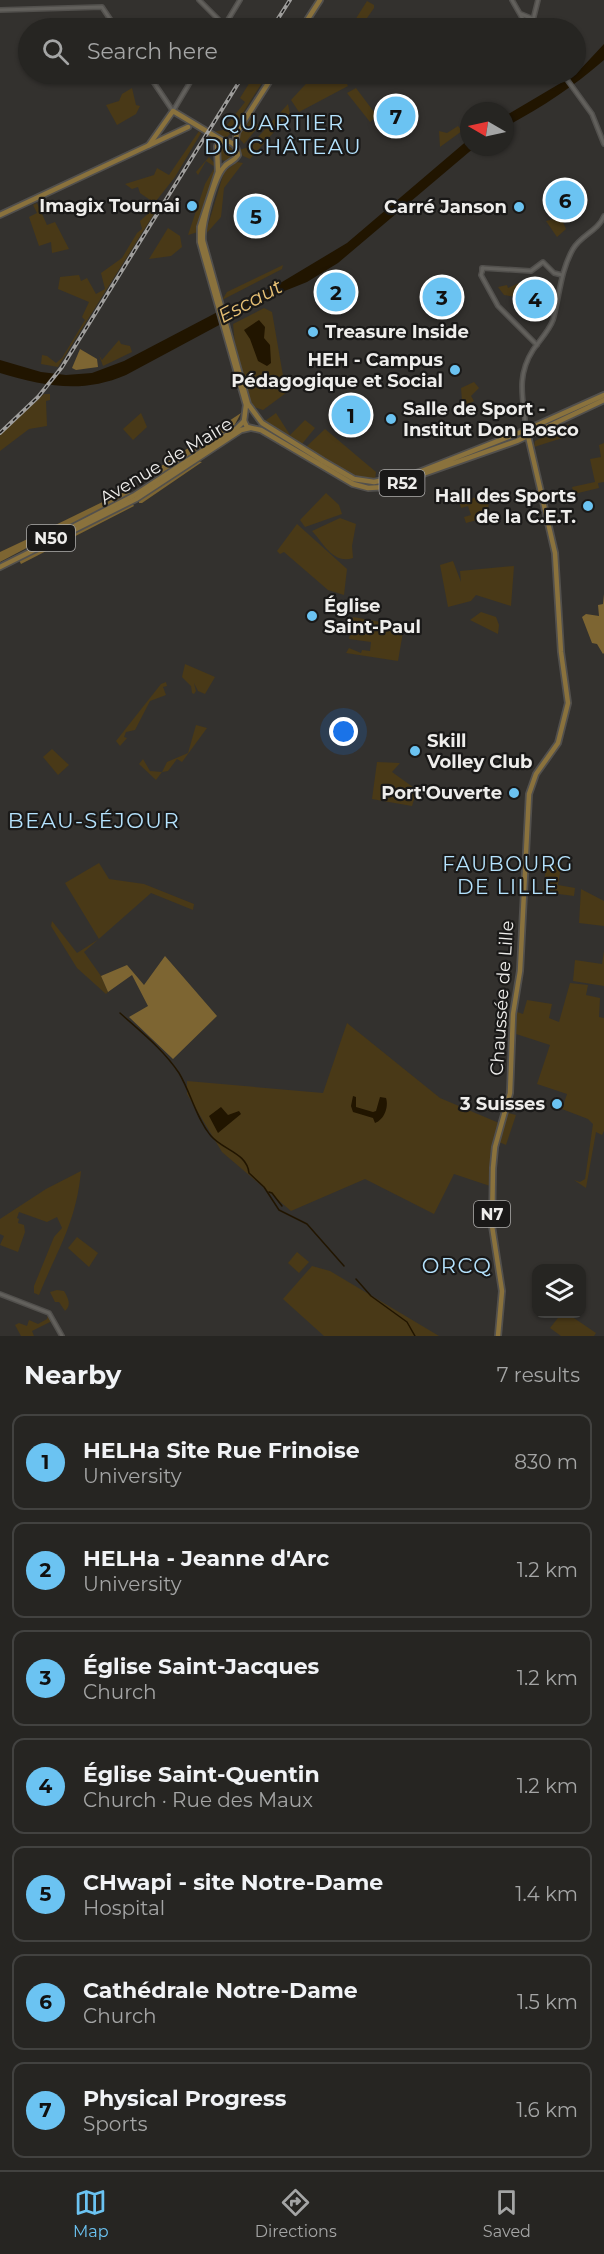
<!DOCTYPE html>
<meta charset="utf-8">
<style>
body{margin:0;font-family:Montserrat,sans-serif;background:#32312f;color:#f1f3f6}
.controls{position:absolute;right:18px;bottom:18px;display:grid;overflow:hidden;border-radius:12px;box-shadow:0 2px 4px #0004}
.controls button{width:54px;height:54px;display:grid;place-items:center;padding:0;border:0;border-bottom:2px solid #424240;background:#262522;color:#f1f3f6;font:30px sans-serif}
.compass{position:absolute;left:460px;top:102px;width:54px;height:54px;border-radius:50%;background:#262522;box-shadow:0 2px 4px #0004;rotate:279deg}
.you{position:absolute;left:344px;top:732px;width:21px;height:21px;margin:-15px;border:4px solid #fff;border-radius:50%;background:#1a73e8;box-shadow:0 0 0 9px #1a73e833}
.badge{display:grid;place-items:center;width:39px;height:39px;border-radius:50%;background:#6bc3f2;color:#111;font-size:20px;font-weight:700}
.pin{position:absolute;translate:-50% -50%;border:3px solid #fff;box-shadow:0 2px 6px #0006}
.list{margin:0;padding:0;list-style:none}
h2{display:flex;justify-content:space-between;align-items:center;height:78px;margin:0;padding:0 24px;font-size:26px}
h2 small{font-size:20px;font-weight:400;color:#a4a5a5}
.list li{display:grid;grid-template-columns:39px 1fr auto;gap:18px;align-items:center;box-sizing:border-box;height:96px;margin:0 12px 12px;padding:0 12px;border:2px solid #424240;border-radius:12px}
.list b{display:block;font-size:22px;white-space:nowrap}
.list p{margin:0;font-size:20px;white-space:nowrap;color:#a4a5a5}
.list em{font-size:20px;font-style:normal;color:#a4a5a5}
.icon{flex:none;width:33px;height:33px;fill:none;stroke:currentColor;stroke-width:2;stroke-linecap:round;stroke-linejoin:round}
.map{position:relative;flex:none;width:604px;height:1336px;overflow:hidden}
.search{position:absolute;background:#262522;box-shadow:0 2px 4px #0004;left:18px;right:18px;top:18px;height:66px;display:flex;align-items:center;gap:15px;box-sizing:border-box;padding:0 21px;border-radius:33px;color:#a4a5a5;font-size:22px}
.sheet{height:834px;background:#262522}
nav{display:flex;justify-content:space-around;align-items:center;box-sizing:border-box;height:84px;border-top:2px solid #424240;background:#262522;font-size:16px;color:#a4a5a5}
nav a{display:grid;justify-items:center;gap:3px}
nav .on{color:#6bc3f2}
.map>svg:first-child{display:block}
.green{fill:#493917}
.forest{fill:#7d6532}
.water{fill:#211500}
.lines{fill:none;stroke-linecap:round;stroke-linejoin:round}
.stream{stroke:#211500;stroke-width:1.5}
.minor-casing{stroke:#52504d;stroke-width:6}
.major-casing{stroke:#52504d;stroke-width:8}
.minor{stroke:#62605c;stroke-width:3}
.major{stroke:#8a723d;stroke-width:4.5}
.rail-casing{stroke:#9f9e9c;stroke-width:4}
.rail{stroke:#1a1918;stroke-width:1.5;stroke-dasharray:4.5;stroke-linecap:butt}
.poi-dot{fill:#6bc3f2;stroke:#1a1918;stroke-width:2}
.labels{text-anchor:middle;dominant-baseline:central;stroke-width:4.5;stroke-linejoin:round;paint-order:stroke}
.shield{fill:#1a1918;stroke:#aeadac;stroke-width:1.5}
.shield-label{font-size:16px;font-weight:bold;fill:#eeedeb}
.poi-label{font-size:18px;font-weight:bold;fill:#eeedeb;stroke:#1a1918;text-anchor:end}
.street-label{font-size:18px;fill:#eeedeb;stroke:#1a1918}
.water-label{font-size:20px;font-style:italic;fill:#e8c175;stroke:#1a1918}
.neighbourhood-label{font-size:20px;letter-spacing:1.5px;fill:#b5e3fe;stroke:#1a1918}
.quarter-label{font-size:21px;letter-spacing:1.5px;fill:#b5e3fe;stroke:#1a1918}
</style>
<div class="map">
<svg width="604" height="1336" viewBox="0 0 604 1336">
<rect width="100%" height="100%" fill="#33312e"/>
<g class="green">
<path d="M367,1L374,5V8L360,28H350Z"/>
<path d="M255,74L267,75L229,135L226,138L212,132L223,130L245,102L240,98Z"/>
<path d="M315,74H342L348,86L299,112L291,100Z"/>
<path d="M132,88L136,105L140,106L136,114L117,125L106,105L119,101L122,94Z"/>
<path d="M356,88L377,116L370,122L347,93Z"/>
<path d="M288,104L290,114L250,159L243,156L239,150L249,147Z"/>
<path d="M251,118L259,126L244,144L238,137Z"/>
<path d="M458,126L462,131L440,147L439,131L447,133Z"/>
<path d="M199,131L201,133L175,177L156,201L153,202L140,193L138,187L132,189L125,184L154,175L157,168L169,175Z"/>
<circle cx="226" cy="152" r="9"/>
<path d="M209,157L216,165L198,232L188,235L205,184L215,167L206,161L198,175L196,172Z"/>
<path d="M237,162L243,163L224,188L221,217L205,235L224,172Z"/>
<path d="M162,201L58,367L41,364L42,355L47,356L56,363L62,358L85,320L82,317L89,302L58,289L60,277L79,275L81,281L87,278L96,294L105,289L101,273L122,258L137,233L142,229L140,221Z"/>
<path d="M37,203L47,225L55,222L69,249L52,253L51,242L39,246L29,217L37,213L33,205Z"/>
<path d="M561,217L566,229L557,237L546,221Z"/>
<path d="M168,228L180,236L182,247L171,256L149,259Z"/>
<path d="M283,265L282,269L222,300L227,292Z"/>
<path d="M521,282L526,292L532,290L534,293L527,302L525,300L522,303L529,308L534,307L525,314L516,297L504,295L498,287L507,285L508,288Z"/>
<path d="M264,308L272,312L286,393L263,410L251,406H254L251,405L235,345L233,324Z"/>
<path d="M119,340L121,344L130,346L132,352L103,366L99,355L102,360Z"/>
<path d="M474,382L479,388L471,396L474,401L465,406L462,401L461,388Z"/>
<path d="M44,394H50V400L46,401L47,426L29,429L0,451V434Z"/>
<path d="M141,413L147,427L133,440L123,429Z"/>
<path d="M276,413L290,435L305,420L315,428L302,444L265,421Z"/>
<path d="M569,424L574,426L575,434L534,447L535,441Z"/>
<path d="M325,429L376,472L375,480L351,475L306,447Z"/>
<path d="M604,443V482L598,483L599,488L574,494L572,487L595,482L590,459L601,457L599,445Z"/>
<path d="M326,493L339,505L342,514L305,527L300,520Z"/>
<path d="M478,496L489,497L488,513H484V518L466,523L464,517L471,515L468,506L461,508L460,504Z"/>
<path d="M340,518L356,524L352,546L353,558C333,565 322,541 312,531Z"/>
<path d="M297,524L347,569L344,595L328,590L284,552L280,554L277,551Z"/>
<path d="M453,561L461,582L460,571L514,566L511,606L476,595L471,601L448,607L440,565Z"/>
<path d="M481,612L496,617L499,625L498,634L470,620Z"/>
<path d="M353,617L404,626L398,661L346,653L349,648L361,653L362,650L370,651L371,642L349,639Z"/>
<path d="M185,664L215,677L205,694L198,691L194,683L196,691L194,694L192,693L191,686L182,677Z"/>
<path d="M166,682L167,686L163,687L166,695L150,701L135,730L126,732L124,737L127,738L120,746L116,741L161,684Z"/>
<path d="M196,725L207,728L182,762L177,759L168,771L162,772L156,780L139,764L143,759L150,771L162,772L167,762L188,753Z"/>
<path d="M52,749L69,765L58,775L43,757Z"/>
<path d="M377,762L400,763L392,772L417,790L412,806L372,799Z"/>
<path d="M555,858L562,862L558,885L575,888L574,896L543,892L546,868H552Z"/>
<path d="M99,863L109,879L144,884L194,904L193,910L151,893L84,952L101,976L108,992L106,994L77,968L51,926L52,921L77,953L99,939L65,883Z"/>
<path d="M581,889L604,901V926L579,923Z"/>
<path d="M604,951V986L573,981L575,960L602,964Z"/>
<path d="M570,983L588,985L586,995L600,998L599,1017L604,1018V1131L602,1135L596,1132L586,1188L574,1180L580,1182L585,1179L593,1124L588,1119L562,1109L567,1094L537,1084L550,1045L516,1034L517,1012L523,1014L527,1000L552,1004L549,1018L559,1022Z"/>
<path d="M347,1023L440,1098L499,1123L492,1149L490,1186L454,1174L434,1214L365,1179L291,1211L222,1152L187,1094V1081L323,1093Z"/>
<path d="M508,1113L516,1115L506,1145L499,1142Z"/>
<path d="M81,1171C76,1224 57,1250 39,1295L34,1293V1286L54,1237L62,1228L57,1217L47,1222L19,1212L17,1218L19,1219L18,1223L24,1225L25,1232L18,1252L0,1245L4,1236L0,1234V1219L46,1189Z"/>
<path d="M77,1237L98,1253L89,1267L68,1248Z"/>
<path d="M297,1252L309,1262L299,1273L288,1263Z"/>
<path d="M312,1266L330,1271L439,1336H324L283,1299Z"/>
<path d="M57,1290L64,1291C68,1298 72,1305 65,1311L59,1302H55L50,1292Z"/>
<path d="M561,1314H568L596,1333L594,1336H561L550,1328Z"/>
<path d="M48,1315L52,1321L32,1331L34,1336H21L15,1325L19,1323L27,1326L29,1320L38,1324L47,1319Z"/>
</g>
<g class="forest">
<path d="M80,349L97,359L98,367L76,370L72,368Z"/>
<path d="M241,413L232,430L159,475L158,468Z"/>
<path d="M197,461L202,462L142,503H139V499Z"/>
<path d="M125,491H129L131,496L41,540L39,533Z"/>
<path d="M132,503L134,506L21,564L19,560L21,559Z"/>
<path d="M34,536L38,542L0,562V552Z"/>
<path d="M604,594V653L603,654L597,644L592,643L582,617L586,614L599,616L598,605L603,604Z"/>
<path d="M165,956L217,1016L173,1059L129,1017L148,1006L132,975L108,992L101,976L127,965L144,985Z"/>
</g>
<g class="water">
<path d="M604,44V60C573,87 541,108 505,127V116L576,74Z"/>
<path d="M469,139V147H475L338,263L307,282L277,294L126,375C82,394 44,386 0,373V360L41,372L66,375L92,373L124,361L229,306L277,285L347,243Z"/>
<path d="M259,320L265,327L264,338L270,345L271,363L267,366L258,361L250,339L244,330Z"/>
<path d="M353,1096L356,1097V1107L373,1112L376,1111L380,1097L386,1098C389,1107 384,1120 375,1123L373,1118L353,1112L351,1106Z"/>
<path d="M221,1107L228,1115L239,1111L241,1114L218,1133L209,1116Z"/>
</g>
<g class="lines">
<g class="stream">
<path d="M120,1013C141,1032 163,1049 179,1073C191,1093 196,1118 211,1136C223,1150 247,1153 249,1173L264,1187L279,1210L307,1224L344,1266"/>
<path d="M269,1192L272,1193L282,1206"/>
<path d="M356,1279L371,1296L407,1322L415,1336"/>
</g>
<g class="minor-casing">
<g id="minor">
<path d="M199,0L225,26"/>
<path d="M512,0L528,28"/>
<path d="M0,10L102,7L116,28"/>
<path d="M521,14L533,19"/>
<path d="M223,28L240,0"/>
<path d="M531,28L538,0"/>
<path d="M148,74L173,111"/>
<path d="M563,74L592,114L604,144"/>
<path d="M173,111L195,74"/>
<path d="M483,268L481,275L498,306L537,345"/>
<path d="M482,271V268L531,271L543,262L554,273L562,275"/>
<path d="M526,430C524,401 515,378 533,350C539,341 549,331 553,320C560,295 560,272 573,249C581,235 598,231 604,216"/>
<path d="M0,1294L49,1313L62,1336"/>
</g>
</g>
<g class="major-casing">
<g id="major">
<path d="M302,28L320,0"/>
<path d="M235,144L237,132L274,74"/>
<path d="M149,145L173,111L223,141"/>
<path d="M0,215L188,127"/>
<path d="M604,395L526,430L414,474L374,482L354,479L323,461L262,423L248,404L203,241C201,226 214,178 224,167C229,161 234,162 238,155L236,147C231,140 223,139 217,146L218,172L200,227V242L246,405L244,421L247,427L261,430L353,484L368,488L386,487L517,441L604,400"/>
<path d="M57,535L135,495L236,429L244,421"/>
<path d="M0,567L136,499L241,430L250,428"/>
<path d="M498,1336L502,1291L492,1226L493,1168L495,1147L510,1093L513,1014L520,971L529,794L536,774L558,743L568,703L561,652L555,553L528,436"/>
</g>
</g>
<use href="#minor" class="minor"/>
<use href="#major" class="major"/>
<g class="rail-casing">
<g id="rail">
<path d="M272,28L290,0"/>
<path d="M0,433L38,397L62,367L244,74"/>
</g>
</g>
<use href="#rail" class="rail"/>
</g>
<g class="poi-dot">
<circle cx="192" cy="206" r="6"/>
<circle cx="519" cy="207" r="6"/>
<circle cx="313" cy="332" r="6"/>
<circle cx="455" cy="370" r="6"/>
<circle cx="391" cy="419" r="6"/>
<circle cx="588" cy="506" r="6"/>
<circle cx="312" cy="616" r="6"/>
<circle cx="415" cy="751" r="6"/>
<circle cx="514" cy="793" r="6"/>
<circle cx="557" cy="1104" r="6"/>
</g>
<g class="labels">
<g class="shield">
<rect x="379.5" y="470" width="45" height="26" rx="4.5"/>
<rect x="27" y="525" width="48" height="26" rx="4.5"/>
<rect x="474" y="1201" width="36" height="26" rx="4.5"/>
</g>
<g class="shield-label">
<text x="402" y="483">R52</text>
<text x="51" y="538">N50</text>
<text x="492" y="1214">N7</text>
</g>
<g class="poi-label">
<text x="180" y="206">Imagix Tournai</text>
<text x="507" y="207">Carré Janson</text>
<text x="325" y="332" text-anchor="start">Treasure Inside</text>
<text x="443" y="360">HEH - Campus<tspan x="443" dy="21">Pédagogique et Social</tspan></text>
<text x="403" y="409" text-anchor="start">Salle de Sport -<tspan x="403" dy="21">Institut Don Bosco</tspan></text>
<text x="576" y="496">Hall des Sports<tspan x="576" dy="21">de la C.E.T.</tspan></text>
<text x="324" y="606" text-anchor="start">Église<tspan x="324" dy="21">Saint-Paul</tspan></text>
<text x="427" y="741" text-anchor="start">Skill<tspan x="427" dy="21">Volley Club</tspan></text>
<text x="502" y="793">Port'Ouverte</text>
<text x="545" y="1104">3 Suisses</text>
</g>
<g class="street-label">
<text transform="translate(166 461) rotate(-31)">Avenue de Maire</text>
<text transform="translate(502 998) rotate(-86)">Chaussée de Lille</text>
</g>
<g class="water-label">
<text transform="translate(250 301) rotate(-28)">Escaut</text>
</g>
<g class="neighbourhood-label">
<text x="508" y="864">FAUBOURG<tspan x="508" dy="23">DE LILLE</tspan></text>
</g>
<g class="quarter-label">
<text x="283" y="122">QUARTIER<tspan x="283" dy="24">DU CHÂTEAU</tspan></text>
<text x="94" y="820">BEAU-SÉJOUR</text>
<text x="457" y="1265">ORCQ</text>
</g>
</g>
</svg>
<div class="controls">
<button><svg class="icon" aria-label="layers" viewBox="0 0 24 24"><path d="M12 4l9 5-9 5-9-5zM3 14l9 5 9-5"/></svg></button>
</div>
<svg class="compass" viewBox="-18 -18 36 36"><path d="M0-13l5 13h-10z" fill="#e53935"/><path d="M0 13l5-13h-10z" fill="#a4a5a5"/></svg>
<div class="you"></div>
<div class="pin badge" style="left:351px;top:415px">1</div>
<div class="pin badge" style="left:336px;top:292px">2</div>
<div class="pin badge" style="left:442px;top:297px">3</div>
<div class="pin badge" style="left:535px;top:299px">4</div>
<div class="pin badge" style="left:256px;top:216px">5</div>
<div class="pin badge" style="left:565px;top:200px">6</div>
<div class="pin badge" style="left:396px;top:116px">7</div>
<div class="search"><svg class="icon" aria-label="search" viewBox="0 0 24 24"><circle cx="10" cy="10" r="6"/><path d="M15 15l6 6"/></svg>Search here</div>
</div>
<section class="sheet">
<h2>Nearby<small>7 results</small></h2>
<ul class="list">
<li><span class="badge">1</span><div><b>HELHa Site Rue Frinoise</b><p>University</p></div><em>830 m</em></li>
<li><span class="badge">2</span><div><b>HELHa - Jeanne d'Arc</b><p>University</p></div><em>1.2 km</em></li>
<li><span class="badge">3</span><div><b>Église Saint-Jacques</b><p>Church</p></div><em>1.2 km</em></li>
<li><span class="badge">4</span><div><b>Église Saint-Quentin</b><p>Church · Rue des Maux</p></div><em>1.2 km</em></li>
<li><span class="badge">5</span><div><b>CHwapi - site Notre-Dame</b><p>Hospital</p></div><em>1.4 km</em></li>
<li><span class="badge">6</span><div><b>Cathédrale Notre-Dame</b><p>Church</p></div><em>1.5 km</em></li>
<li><span class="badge">7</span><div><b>Physical Progress</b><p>Sports</p></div><em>1.6 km</em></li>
</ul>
</section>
<nav>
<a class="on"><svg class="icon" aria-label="map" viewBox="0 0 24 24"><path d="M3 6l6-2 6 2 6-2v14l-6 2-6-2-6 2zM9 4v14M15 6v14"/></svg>Map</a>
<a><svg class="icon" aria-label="directions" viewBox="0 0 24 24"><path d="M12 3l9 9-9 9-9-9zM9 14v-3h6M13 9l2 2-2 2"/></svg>Directions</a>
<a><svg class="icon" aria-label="saved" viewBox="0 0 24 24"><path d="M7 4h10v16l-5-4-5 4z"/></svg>Saved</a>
</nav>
